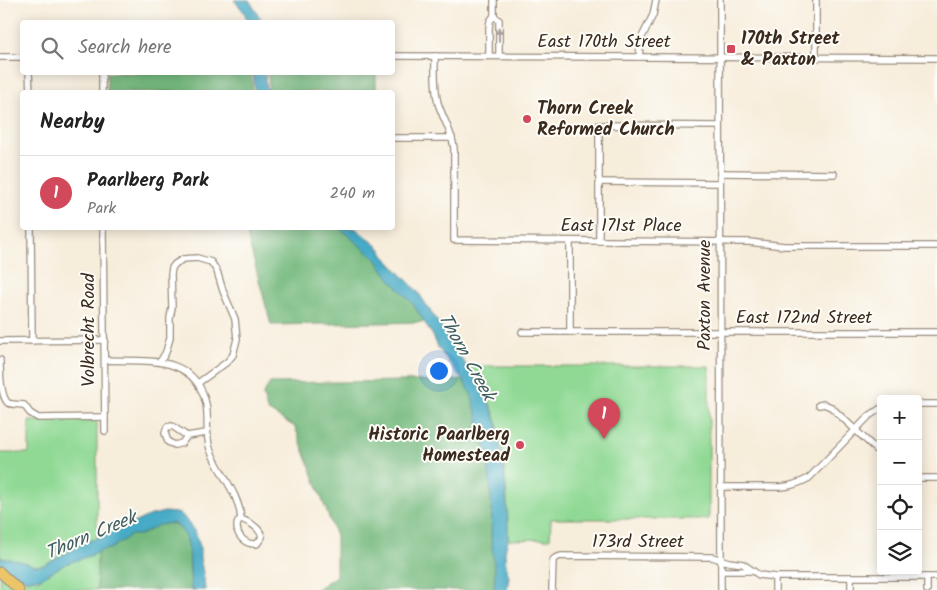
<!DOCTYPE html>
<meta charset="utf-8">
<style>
body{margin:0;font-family:Kalam,sans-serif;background:#f2f2f2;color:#222}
.controls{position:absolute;right:15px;bottom:15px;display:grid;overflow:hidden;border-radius:5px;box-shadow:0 2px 12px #0003}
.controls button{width:45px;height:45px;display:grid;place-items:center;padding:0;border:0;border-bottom:1px solid #e0e0e0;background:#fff;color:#222;font:25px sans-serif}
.you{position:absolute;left:438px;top:370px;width:18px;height:18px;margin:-12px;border:4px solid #fff;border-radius:50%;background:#1a73e8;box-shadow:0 0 0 8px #1a73e833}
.badge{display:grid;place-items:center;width:32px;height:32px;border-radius:50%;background:#d1495b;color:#fff;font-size:16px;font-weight:700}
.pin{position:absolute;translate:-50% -41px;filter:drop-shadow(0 1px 2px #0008)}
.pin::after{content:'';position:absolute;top:26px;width:18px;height:15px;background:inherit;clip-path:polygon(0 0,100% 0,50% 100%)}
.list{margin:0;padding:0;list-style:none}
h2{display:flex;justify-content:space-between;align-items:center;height:65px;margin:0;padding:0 20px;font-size:21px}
h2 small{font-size:16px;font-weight:400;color:#767676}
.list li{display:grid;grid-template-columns:32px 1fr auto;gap:15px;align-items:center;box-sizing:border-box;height:75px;padding:0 20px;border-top:1px solid #e0e0e0}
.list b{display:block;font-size:19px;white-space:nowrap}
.list p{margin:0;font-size:16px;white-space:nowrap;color:#767676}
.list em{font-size:16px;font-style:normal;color:#767676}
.icon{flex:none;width:28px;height:28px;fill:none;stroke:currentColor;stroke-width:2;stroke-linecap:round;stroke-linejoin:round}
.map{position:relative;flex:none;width:937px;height:590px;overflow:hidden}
.search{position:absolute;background:#fff;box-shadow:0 2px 12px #0003;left:20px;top:20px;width:375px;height:55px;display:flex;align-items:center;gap:12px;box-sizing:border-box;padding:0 18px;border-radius:5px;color:#767676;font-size:19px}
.panel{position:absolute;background:#fff;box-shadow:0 2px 12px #0003;left:20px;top:90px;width:375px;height:140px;border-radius:5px}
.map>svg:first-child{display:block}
.green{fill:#90d994;stroke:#668259}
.forest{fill:#74b97e;stroke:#58724e}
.water{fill:#46aac6;stroke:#406a72}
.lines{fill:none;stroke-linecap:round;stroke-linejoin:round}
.minor-casing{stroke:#998c7c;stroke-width:8}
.highway-casing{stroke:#998c7c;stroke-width:11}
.minor{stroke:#fff;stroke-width:5.5}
.highway{stroke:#edc569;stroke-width:9}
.oneway{fill:#a79f9a}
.poi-dot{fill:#d1495b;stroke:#fdfcf7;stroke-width:2}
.labels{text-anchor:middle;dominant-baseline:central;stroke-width:4;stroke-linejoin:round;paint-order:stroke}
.poi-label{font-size:18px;font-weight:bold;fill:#3b2a1e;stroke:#fdfcf7;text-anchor:start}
.street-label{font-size:18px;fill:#3b2a1e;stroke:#fdfcf7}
.water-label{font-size:19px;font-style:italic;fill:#3f5d61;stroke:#fdfcf7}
</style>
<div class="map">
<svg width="937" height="590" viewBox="0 0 937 590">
<rect width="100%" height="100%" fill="#fdfcf7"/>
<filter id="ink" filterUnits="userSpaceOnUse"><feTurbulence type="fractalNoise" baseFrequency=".02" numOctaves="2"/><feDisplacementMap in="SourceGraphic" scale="10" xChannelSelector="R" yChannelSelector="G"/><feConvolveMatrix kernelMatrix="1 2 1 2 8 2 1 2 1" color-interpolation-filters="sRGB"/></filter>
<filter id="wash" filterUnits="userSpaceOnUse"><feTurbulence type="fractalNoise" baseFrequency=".0096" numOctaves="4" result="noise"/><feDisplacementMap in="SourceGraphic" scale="20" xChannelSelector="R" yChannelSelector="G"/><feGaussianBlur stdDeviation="1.12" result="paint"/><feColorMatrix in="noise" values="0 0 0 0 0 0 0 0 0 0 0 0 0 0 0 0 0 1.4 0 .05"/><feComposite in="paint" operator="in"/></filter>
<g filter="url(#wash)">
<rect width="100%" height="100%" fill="#f7eddb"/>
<g class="green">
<path d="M466,366H709V519H551L550,539L508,540C508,505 505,437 491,405C484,391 475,379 466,366Z"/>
<path d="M97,420V547L35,569L23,565L37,581L60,564L97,549L98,590H0V453H29V421Z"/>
</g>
<g class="forest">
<path d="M107,73H251L253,92H107Z"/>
<path d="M268,73H376V92H269Z"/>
<path d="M245,228H345L357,238L413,296L429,322L271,325Z"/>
<path d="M471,380L485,406L498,590H315L336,576V536L295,427L267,410L263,394L270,383Z"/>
<path d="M159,522C190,524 189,541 190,567C190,574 192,582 194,590H97V549Z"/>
</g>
<g class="water">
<path d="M234,0H249L261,19L262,22H248L244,12Z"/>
<path d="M253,73H266L265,80L268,92H255Z"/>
<path d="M339,228H355L380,248L386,258L418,292L481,388L491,407L497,423L505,480L508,520V540L505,552L506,566L509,577L507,590H494L495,573L491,538L492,511L488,459L472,396L464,382L439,349L433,336L413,304L389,278L376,259Z"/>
<path d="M164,512L178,513L183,516L195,532L200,546V557L204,578L205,590H191C191,583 190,576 190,569C189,552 191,532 172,523L159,525L140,535H131L110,549L102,550L92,555L66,564L41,578L27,580L0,571V557L21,561L35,566L44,565L88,541L96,539L102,533L113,529L123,528L148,516Z"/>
</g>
</g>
<g filter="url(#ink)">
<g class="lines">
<g class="minor-casing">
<g id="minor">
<path d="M720,0L721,590"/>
<path d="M816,0V58"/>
<path d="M494,16L499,20V56"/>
<path d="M392,56L937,58"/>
<path d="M435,56C435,72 434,88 438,103C443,119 452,132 454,148V240L749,242L784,246H937"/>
<path d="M489,56V28L490,21L494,16V0"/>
<path d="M0,57H22"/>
<path d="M639,57L641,39L653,15L656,0"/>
<path d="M29,72L30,92"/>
<path d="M102,72V92"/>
<path d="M392,138H452"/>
<path d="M720,173L834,174"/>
<path d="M599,182L720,183"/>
<path d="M31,228L32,341"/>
<path d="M103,228L105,431"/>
<path d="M570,241V332"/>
<path d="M599,241V125L719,126"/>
<path d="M522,332H937"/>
<path d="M0,341L105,340"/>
<path d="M0,360C0,371 0,396 8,403C13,405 19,404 24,405L30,413L38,418L105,417"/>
<path d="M105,360C145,362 195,353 206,404C209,419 205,434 210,449C219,474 239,492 241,519L238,521C234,534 244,545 257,544L262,537C260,528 249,522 241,519"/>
<path d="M160,362L166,352L170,338V318L172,308L171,274L172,268L175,264L183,259L197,258L211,262L217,271L223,291L235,319L237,339L233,355L227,362L198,383"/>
<path d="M918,404H937"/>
<path d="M819,405L824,404L831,407L881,454"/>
<path d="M187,436L182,443L175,445L168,442L165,433L167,427L172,426L187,436L206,433"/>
<path d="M918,478H937"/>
<path d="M721,487H781C792,486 800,483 809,478L869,416L881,408"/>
<path d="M721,571H752"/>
<path d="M775,577V590"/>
<path d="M851,577V590"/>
<path d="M927,577V590"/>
<path d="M552,590L553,560L555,558L561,556L712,557L729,562L743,564L759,575L775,577H937"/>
</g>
</g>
<g class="highway-casing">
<path id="highway" d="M0,572L19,590"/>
</g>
<use href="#minor" class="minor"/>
<use href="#highway" class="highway"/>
</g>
<defs><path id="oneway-solid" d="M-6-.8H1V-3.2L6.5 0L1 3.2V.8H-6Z" transform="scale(1.25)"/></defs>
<use class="oneway" href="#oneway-solid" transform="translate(499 35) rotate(-90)"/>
</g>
<g class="poi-dot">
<rect x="726" y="44" width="10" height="10" rx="2.5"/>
<circle cx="527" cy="119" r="5"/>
<circle cx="520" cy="445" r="5"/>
</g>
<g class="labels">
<g class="poi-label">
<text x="741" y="39">170th Street<tspan x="741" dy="21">&amp; Paxton</tspan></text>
<text x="537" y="109">Thorn Creek<tspan x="537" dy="21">Reformed Church</tspan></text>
<text x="510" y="435" text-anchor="end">Historic Paarlberg<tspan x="510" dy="21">Homestead</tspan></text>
</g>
<g class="street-label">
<text x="604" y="42">East 170th Street</text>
<text x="621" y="226">East 171st Place</text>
<text transform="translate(705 295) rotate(-90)">Paxton Avenue</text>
<text x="804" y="318">East 172nd Street</text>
<text transform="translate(89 330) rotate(-90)">Volbrecht Road</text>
<text x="638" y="542">173rd Street</text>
</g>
<g class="water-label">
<text transform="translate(466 357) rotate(61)">Thorn Creek</text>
<text transform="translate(91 536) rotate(-23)">Thorn Creek</text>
</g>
</g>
</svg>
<div class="controls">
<button>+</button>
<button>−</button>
<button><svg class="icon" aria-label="locate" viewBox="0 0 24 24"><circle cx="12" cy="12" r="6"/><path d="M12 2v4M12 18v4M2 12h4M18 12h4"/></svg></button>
<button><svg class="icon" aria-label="layers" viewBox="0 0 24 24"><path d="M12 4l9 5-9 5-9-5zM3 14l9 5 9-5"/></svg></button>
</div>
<div class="you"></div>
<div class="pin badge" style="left:604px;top:439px">1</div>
<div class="search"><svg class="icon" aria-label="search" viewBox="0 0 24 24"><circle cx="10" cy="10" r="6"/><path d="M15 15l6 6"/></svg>Search here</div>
<section class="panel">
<h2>Nearby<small></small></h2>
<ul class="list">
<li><span class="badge">1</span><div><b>Paarlberg Park</b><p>Park</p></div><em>240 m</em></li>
</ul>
</section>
</div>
